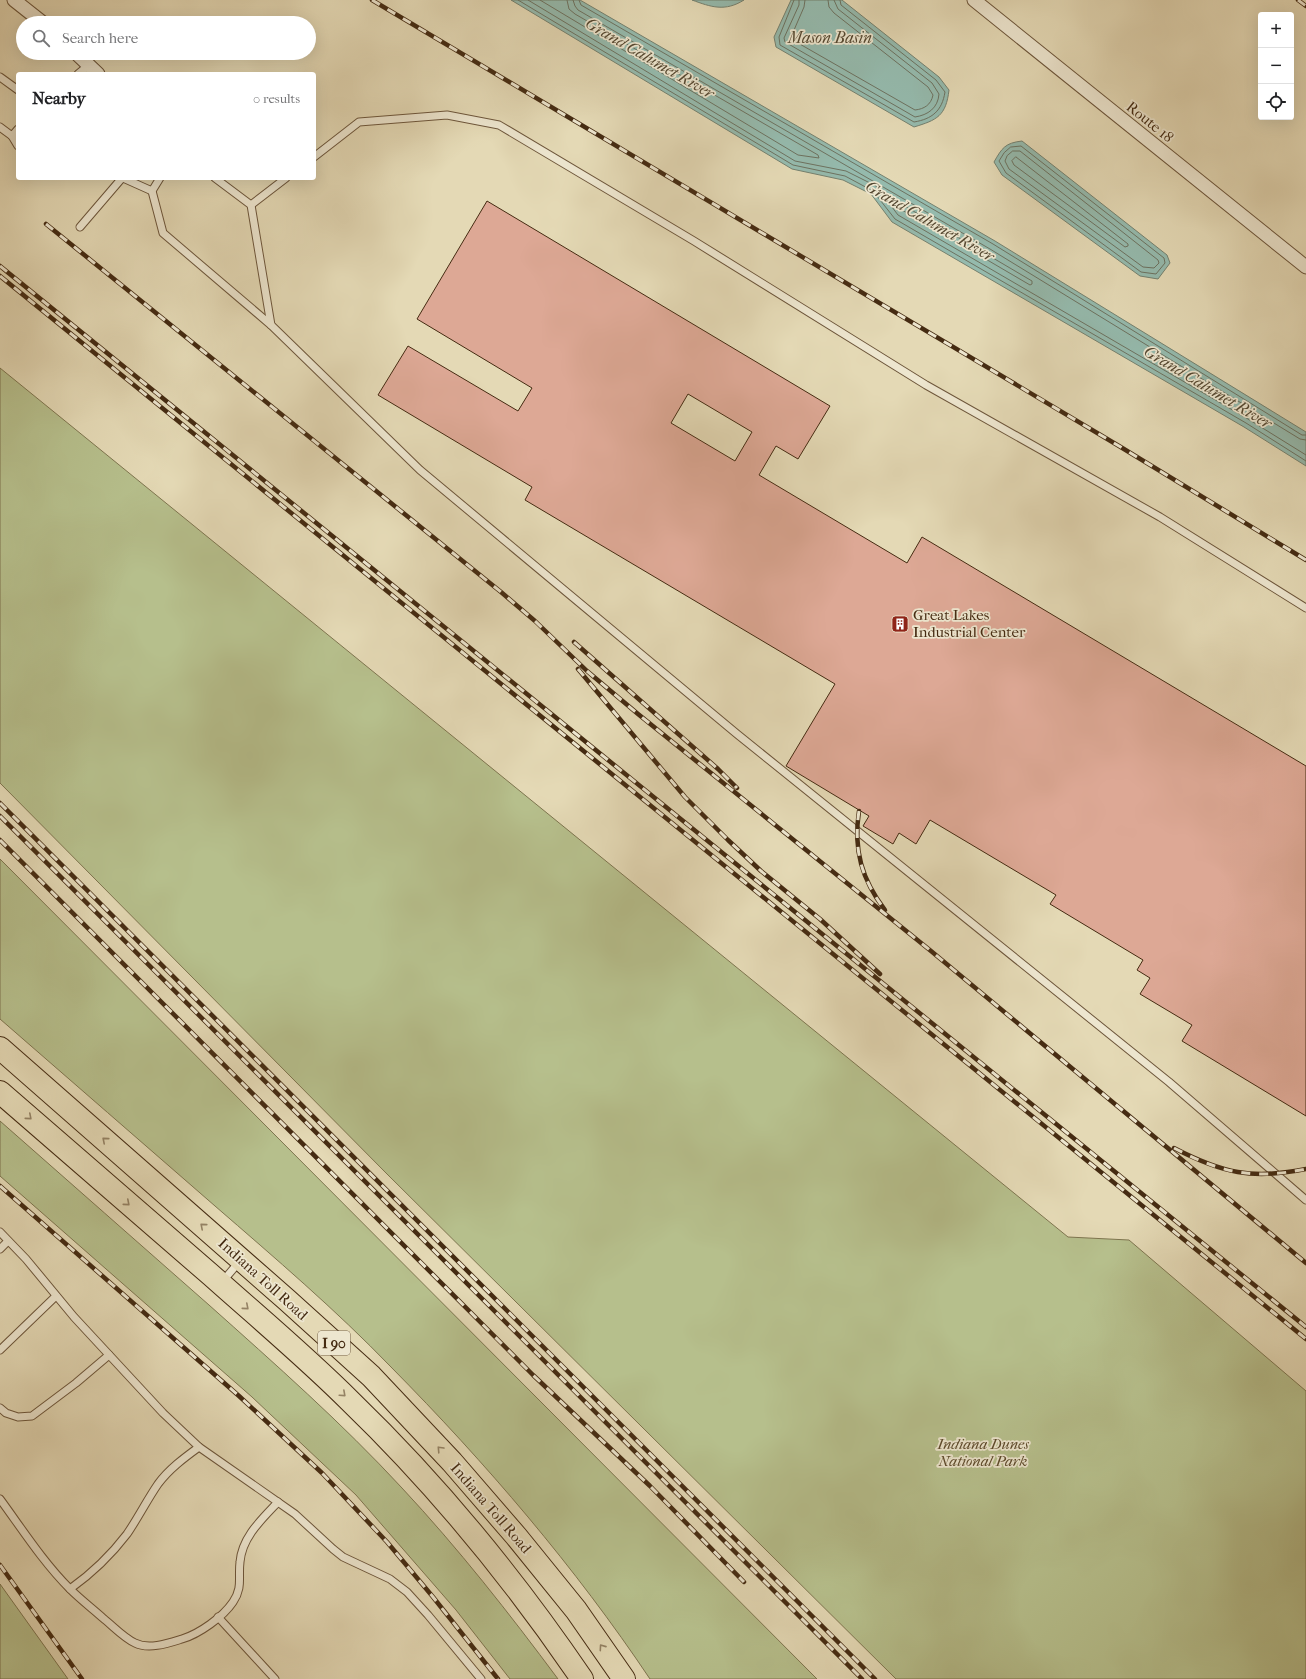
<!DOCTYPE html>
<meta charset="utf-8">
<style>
body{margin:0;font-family:"IM FELL French Canon",serif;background:#f6f6f6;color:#202124}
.controls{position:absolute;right:12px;top:12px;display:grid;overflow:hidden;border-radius:4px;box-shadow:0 4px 16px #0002}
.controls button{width:36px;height:36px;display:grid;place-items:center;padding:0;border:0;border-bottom:1px solid #e0e0e0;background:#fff;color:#202124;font:20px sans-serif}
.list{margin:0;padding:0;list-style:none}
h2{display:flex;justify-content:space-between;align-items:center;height:52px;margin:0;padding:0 16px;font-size:17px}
h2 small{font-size:13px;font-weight:400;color:#757577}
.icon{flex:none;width:22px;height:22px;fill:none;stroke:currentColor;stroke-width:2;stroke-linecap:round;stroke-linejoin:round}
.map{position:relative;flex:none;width:1306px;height:1679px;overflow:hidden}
.search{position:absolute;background:#fff;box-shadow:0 4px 16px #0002;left:16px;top:16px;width:300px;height:44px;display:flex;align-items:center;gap:10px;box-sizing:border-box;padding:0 14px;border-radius:22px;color:#757577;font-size:15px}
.panel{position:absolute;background:#fff;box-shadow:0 4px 16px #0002;left:16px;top:72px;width:300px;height:108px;border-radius:4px}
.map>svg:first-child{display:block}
.green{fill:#b6bf8c;stroke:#7e754f}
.water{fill:#95baad;stroke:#75816f}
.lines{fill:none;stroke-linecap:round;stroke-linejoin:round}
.shore{stroke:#6d7260;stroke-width:1}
.building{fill:#dda895;stroke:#452b12;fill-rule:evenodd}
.lane-casing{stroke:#6d563b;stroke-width:9}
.street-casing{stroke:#6d563b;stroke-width:15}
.highway-casing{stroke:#452b12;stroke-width:24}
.lane{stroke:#ede6cf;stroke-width:7}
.street{stroke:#ede6cf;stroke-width:13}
.highway{stroke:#e4d9b5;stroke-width:22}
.rail-casing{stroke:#452b12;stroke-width:4.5}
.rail{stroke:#ede6cf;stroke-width:3;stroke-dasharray:9;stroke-linecap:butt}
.oneway{stroke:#948264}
.labels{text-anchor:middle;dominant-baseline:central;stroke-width:3.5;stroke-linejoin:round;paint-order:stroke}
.shield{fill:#ede6cf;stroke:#77634b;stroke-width:1}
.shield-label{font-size:14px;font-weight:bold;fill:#452b12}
.street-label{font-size:15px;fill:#452b12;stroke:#ede6cf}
.poi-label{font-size:15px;fill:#452b12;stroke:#ede6cf;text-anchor:start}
.park-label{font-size:15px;font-style:italic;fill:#5c492a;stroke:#ede6cf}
.water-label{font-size:16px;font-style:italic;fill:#554831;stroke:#ede6cf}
</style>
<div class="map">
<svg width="1306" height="1679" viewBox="0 0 1306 1679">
<rect width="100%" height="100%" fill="#e4d9b5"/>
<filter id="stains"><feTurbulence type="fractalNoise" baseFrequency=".005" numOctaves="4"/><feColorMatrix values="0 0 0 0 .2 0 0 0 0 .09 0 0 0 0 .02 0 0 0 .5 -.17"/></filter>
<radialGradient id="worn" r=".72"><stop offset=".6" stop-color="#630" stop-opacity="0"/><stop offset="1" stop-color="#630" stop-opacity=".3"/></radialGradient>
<g class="green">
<path d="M0,368L1068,1237L1129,1240L1306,1391V1679H896L387,1174L0,783Z"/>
<path d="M0,859L817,1679H650C575,1567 486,1463 391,1367C336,1310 275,1258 215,1206C143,1144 72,1081 0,1019Z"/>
<path d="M0,1121C70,1182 139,1244 209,1305C275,1364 342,1423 402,1488C458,1548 509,1613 558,1679H510L456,1610L356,1495L252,1397L0,1176Z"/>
<path d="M0,1584L68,1679H0Z"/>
</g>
<g class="water">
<path d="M511,0H580L995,241L1306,432V466L1244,427L892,222L871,194L843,180L792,169Z"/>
<path d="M692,0H744C725,12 711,7 692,0Z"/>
<path d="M791,0H842L939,77L949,90C946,116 937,120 914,127L776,47L774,37Z"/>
<path d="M1022,141L1167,255L1170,263L1158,279L1140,276L1002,175L994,162C1002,148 1005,143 1022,141Z"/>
</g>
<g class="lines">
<g class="shore">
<path d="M518,0L793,165L845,176L873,191L895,219L1246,423L1306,461"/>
<path d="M528,0L795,161L846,171L876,186L898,215L1248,419L1306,455"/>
<path d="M540,0L798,155L819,158L818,155L575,14L569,9L567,0"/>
<path d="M573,0L575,6L578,10L990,249L1300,439L1306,440"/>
<path d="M579,0L581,5L993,244L1302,435H1306"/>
<path d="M794,0L779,37L780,45L914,122C932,119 942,111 945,92L936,80L841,5L840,0"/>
<path d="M799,0V5L784,38L785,42L915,117C928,115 938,108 939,94L932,83L838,9L834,0"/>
<path d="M805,0L804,7L791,37V39L915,110C924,109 931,105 933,95L928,87L834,13L829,7L828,0"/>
<path d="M1011,147L1021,146L1164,258L1165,263L1156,274L1141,272L1006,173L999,161L1004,153Z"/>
<path d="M1013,151H1020L1158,260L1159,263L1154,268L1143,267L1009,169L1005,161L1007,156Z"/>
<path d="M1016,157L1128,244V246L1125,247L1014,165L1012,161Z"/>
<path d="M900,205H903L1032,281V284L1030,285L902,210Z"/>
</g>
</g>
<path class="building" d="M487,201L830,406L798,459L776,446L759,475L907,563L922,537L1306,766V1116L1182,1041L1192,1025L1140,994L1150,978L1137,970L1143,960L1050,904L1056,895L930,820L916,844L899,833L893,844L863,826L869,816L786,766L835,684L525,500L532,487L378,395L408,346L518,411L532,388L417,319ZM688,394L752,432L735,461L671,423Z"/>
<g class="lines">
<g class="lane-casing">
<g id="lane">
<path d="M78,74L89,65"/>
<path d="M0,77L18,90"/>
<path d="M0,127L12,136L18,129"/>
<path d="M12,136L18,146"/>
<path d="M314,157L359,122L447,115L499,125L694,241L926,385L1160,517L1306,608"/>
<path d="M123,178L152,191L160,178"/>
<path d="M215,178L251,205L271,325L420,470L737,734L1169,1082L1306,1200"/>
<path d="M152,191L163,233L271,325"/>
<path d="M251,205L286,178"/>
<path d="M80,227L122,178"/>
<path d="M0,1232L26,1259L74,1317L163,1413L199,1447L295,1514L333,1549L343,1557L390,1579L407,1592L428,1615L481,1679"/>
<path d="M0,1249L8,1241"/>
<path d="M222,1282L240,1261"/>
<path d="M0,1350L56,1296"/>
<path d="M0,1408L6,1413L18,1417L32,1416L76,1383L109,1355"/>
<path d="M0,1499C22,1529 43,1562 70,1589C81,1600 93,1609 104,1619C114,1627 124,1638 135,1643C149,1650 169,1643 182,1639C199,1634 223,1617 233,1602C243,1587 238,1578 240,1562C242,1537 262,1519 278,1502"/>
<path d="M70,1589C91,1574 111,1555 127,1534C138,1518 147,1500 158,1484C169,1469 184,1458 199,1447"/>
<path d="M218,1617L275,1679"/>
</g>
</g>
<g class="street-casing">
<g id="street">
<path d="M14,0L43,23"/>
<path d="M974,0L1306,267"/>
<path d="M76,53L98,74"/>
</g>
</g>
<g class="highway-casing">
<g id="highway">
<path d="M0,1048L287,1300L371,1376L452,1462L516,1536L576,1610L624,1679"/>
<path d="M0,1092C70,1153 140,1214 211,1275C258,1317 306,1357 350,1401C437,1485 514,1579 582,1679"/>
</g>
</g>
<use href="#lane" class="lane"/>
<use href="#street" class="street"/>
<use href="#highway" class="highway"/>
<g class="rail-casing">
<g id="rail">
<path d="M372,0L1119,446L1306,560"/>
<path d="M1298,0L1306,6"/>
<path d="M46,224L501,592L535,621L587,671L638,714L931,951L1306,1263"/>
<path d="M0,266L1306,1327"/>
<path d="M0,276L1306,1339"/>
<path d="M574,642L718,769L737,788"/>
<path d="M578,669L685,797L728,840L761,871L820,919L880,974"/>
<path d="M0,803L875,1679"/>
<path d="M859,811C853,850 862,880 885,910"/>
<path d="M0,816L862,1679"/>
<path d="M0,840L533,1375L650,1486L744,1582"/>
<path d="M1174,1148C1222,1173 1252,1180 1306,1169"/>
<path d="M0,1186L239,1396L322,1473L387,1542L433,1597L498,1679"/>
<path d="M0,1565L82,1679"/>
</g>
</g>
<use href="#rail" class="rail"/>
</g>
<defs><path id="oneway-chevron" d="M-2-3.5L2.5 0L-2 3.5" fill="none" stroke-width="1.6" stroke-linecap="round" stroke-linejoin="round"/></defs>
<g class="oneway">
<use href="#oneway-chevron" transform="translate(29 1117) rotate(41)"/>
<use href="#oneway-chevron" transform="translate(105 1140) rotate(-139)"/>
<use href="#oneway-chevron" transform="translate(127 1203) rotate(41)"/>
<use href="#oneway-chevron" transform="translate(203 1226) rotate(-139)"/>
<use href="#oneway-chevron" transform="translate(246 1307) rotate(41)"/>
<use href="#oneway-chevron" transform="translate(343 1394) rotate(42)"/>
<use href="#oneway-chevron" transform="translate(440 1449) rotate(-133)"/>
<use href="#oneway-chevron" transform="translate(602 1647) rotate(-125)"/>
</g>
<defs>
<g id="building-square" transform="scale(0.9)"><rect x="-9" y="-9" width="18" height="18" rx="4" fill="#8f2418" stroke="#ede6cf"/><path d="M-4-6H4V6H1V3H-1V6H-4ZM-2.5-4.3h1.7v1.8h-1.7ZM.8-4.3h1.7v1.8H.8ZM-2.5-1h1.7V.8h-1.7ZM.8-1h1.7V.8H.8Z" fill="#fff"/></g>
</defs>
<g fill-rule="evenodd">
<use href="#building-square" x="900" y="624"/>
</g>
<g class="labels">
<rect class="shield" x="318" y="1331" width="32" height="24" rx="3"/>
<g class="shield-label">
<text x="334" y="1343">I 90</text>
</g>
<g class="street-label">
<text transform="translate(1150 122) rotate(39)">Route 18</text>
<text transform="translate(263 1279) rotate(42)">Indiana Toll Road</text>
<text transform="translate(491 1508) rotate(49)">Indiana Toll Road</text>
</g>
<g class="poi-label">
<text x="913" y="615">Great Lakes<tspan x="913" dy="17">Industrial Center</tspan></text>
</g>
<g class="park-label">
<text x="983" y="1444">Indiana Dunes<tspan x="983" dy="17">National Park</tspan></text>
</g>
<g class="water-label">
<text x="830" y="37">Mason Basin</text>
<text transform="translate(650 58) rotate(30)">Grand Calumet River</text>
<text transform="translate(930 221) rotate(30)">Grand Calumet River</text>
<text transform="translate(1208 387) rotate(31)">Grand Calumet River</text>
</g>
</g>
<rect width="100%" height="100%" filter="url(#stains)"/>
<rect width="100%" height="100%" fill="url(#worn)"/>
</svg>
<div class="controls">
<button>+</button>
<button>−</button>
<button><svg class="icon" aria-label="locate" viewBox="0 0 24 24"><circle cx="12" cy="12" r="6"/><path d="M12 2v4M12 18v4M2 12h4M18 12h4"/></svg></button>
</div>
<div class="search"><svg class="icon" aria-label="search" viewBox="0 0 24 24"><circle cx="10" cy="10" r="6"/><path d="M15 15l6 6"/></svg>Search here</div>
<section class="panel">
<h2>Nearby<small>0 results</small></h2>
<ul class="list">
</ul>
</section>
</div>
